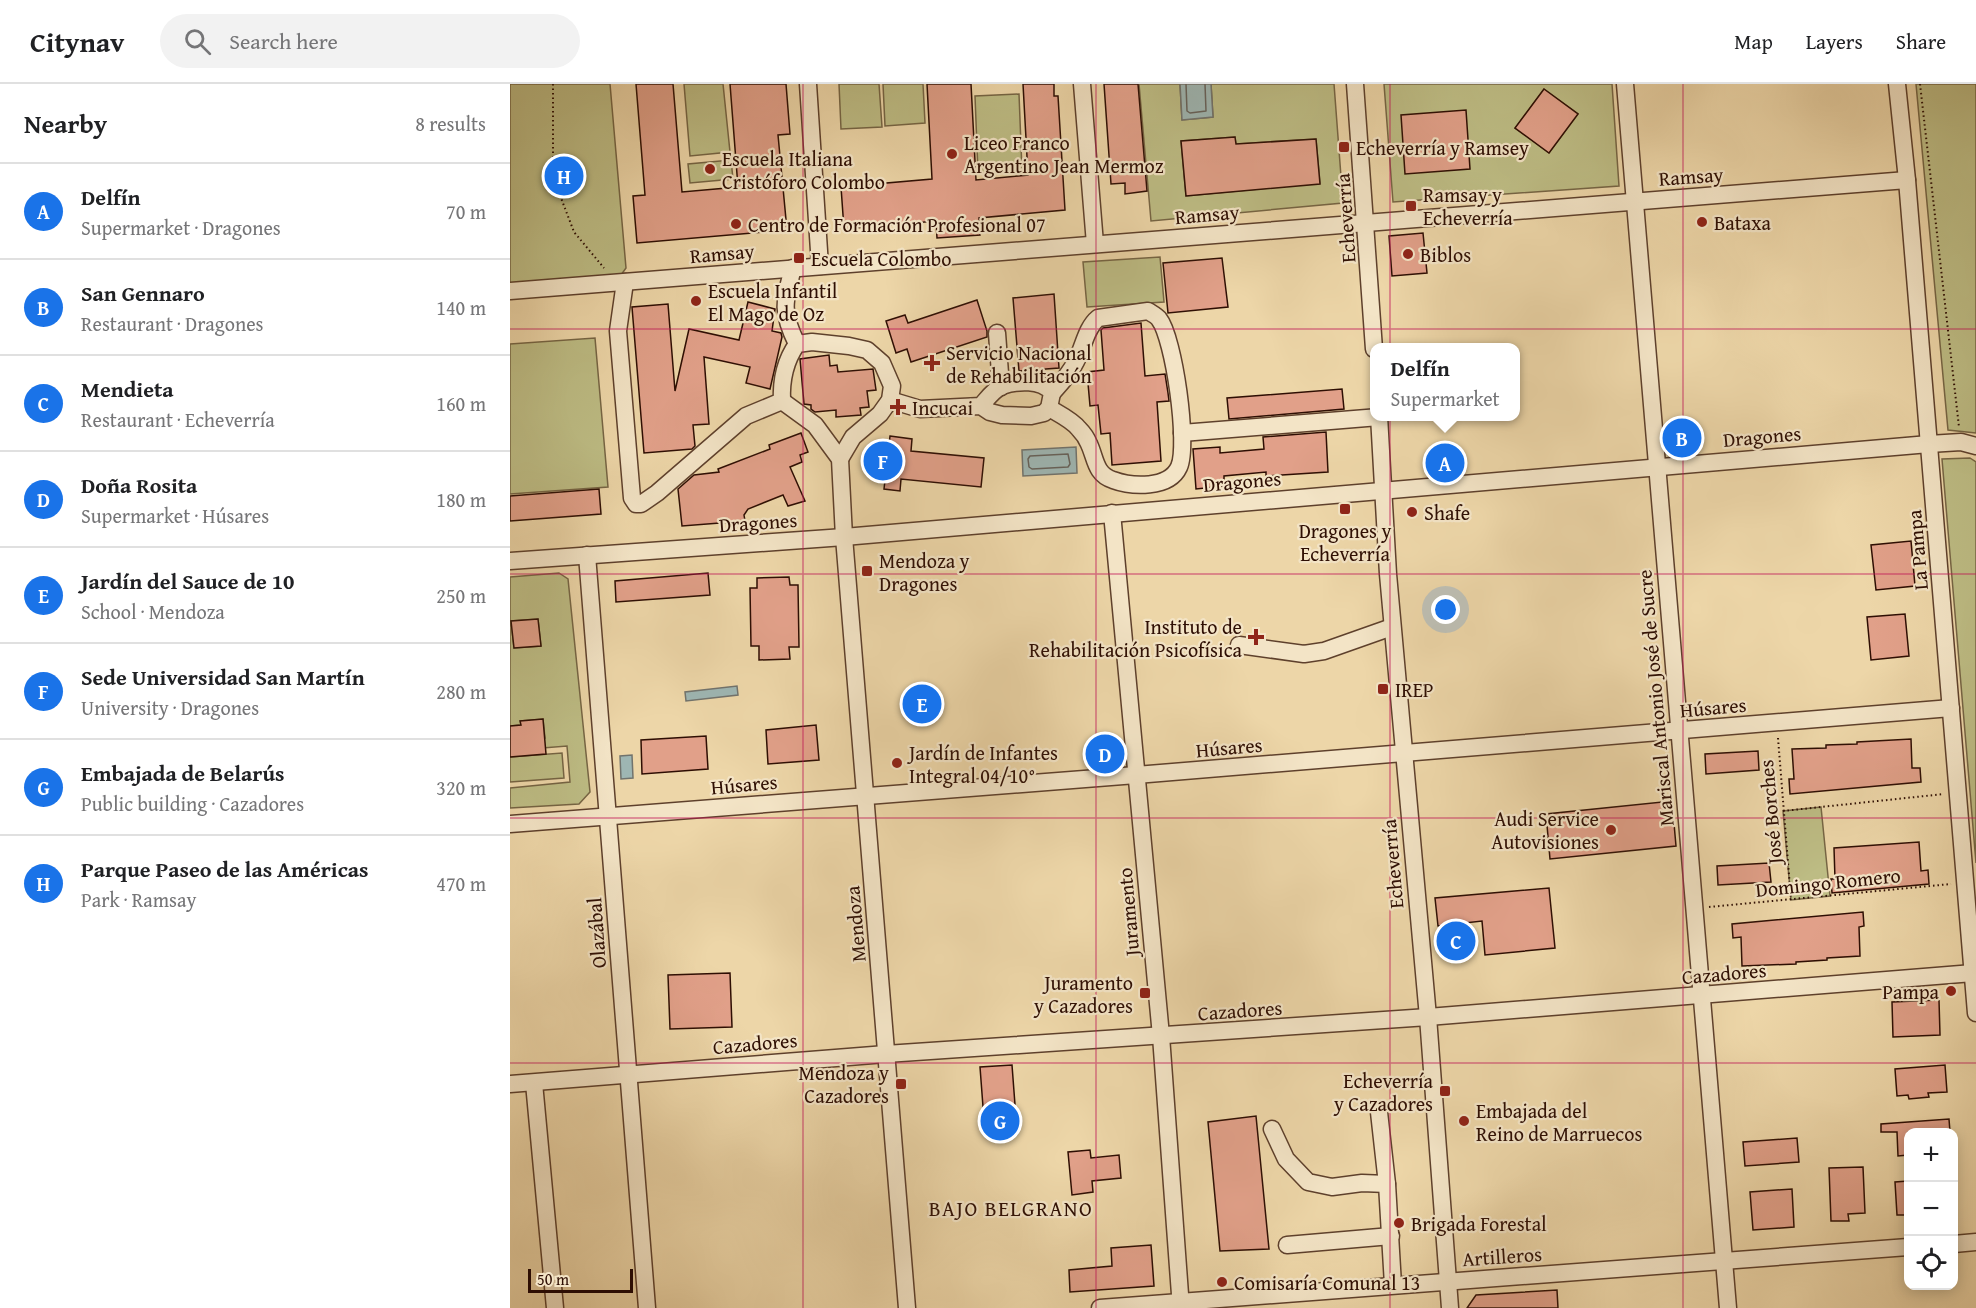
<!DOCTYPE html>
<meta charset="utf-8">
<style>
body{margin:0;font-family:"Gentium Book Plus",serif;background:#f2f2f2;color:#202124}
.controls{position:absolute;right:18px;bottom:18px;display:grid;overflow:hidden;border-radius:12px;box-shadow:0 3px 15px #0003}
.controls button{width:54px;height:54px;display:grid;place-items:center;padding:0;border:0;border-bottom:2px solid #e0e0e0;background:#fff;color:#202124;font:30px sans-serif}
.scale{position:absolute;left:18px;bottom:15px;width:105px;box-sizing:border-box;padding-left:6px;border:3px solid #2e0e03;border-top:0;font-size:16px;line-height:21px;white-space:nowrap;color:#2e0e03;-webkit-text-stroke:4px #f3e4c6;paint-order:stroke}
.you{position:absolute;left:936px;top:526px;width:21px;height:21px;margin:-15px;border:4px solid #fff;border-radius:50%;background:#1a73e8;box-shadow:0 0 0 9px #1a73e833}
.badge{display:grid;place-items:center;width:39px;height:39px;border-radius:50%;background:#1a73e8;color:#fff;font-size:20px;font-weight:700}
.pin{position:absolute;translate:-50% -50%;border:3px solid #fff;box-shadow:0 2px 6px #0006}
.popup{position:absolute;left:860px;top:259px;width:150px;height:78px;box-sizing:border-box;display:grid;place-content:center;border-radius:12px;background:#fff;filter:drop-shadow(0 2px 4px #0005);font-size:20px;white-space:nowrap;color:#757577}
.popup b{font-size:22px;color:#202124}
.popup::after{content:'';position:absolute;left:50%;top:100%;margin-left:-12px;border:12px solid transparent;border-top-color:#fff}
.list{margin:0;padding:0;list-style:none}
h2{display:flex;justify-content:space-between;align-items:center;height:78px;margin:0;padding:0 24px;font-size:26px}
h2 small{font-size:20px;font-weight:400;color:#757577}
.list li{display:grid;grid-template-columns:39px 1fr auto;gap:18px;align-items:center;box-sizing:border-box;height:96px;padding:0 24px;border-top:2px solid #e0e0e0}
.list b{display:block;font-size:22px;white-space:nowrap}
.list p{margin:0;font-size:20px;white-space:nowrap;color:#757577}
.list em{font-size:20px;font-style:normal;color:#757577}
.icon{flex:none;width:33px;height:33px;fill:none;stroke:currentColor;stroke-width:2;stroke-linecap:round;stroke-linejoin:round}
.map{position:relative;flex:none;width:1466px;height:1224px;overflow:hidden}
header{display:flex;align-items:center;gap:36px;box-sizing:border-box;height:84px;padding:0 30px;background:#fff;border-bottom:2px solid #e0e0e0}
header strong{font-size:28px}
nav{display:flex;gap:33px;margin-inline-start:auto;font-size:21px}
.search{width:420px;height:54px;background:#f2f2f2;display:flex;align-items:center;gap:15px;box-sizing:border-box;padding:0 21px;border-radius:33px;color:#757577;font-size:22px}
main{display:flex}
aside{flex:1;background:#fff}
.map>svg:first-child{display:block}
.green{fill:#bdbc84;stroke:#766544;stroke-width:1.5;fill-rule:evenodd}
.water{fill:#9eb6b3;stroke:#71736d;stroke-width:1.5}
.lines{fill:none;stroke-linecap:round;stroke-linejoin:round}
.shore{stroke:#66625b;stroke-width:1.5}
.building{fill:#e1a089;stroke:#2e0e03;stroke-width:1.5}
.minor-casing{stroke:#5e402c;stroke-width:19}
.path{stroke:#2e0e03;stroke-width:2;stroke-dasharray:1.5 3;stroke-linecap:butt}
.minor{stroke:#f3e4c6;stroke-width:16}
.grid{fill:none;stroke:#c2185b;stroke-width:1.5;stroke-opacity:0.55}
.poi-dot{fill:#8f2418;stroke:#f3e4c6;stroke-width:2}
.labels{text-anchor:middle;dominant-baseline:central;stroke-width:4.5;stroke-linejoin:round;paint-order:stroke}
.poi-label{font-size:20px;fill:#2e0e03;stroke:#f3e4c6;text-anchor:start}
.street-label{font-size:20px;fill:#2e0e03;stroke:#f3e4c6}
.neighbourhood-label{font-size:21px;letter-spacing:1.5px;fill:#2e0e03;stroke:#f3e4c6}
</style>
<header>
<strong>Citynav</strong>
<div class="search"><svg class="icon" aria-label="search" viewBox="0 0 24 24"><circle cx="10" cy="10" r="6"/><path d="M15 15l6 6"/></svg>Search here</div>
<nav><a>Map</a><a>Layers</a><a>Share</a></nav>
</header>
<main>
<aside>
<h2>Nearby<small>8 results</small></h2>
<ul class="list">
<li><span class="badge">A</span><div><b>Delfín</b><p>Supermarket · Dragones</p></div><em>70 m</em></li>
<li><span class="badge">B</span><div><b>San Gennaro</b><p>Restaurant · Dragones</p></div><em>140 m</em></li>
<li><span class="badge">C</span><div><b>Mendieta</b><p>Restaurant · Echeverría</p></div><em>160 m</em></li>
<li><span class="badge">D</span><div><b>Doña Rosita</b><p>Supermarket · Húsares</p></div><em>180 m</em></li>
<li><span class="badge">E</span><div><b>Jardín del Sauce de 10</b><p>School · Mendoza</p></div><em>250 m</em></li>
<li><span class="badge">F</span><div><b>Sede Universidad San Martín</b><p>University · Dragones</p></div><em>280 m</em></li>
<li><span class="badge">G</span><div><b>Embajada de Belarús</b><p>Public building · Cazadores</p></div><em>320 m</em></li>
<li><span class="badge">H</span><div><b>Parque Paseo de las Américas</b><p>Park · Ramsay</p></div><em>470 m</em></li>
</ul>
</aside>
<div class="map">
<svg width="1466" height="1224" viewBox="0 0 1466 1224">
<rect width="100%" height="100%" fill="#edd6a8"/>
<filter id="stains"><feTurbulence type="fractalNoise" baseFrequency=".00333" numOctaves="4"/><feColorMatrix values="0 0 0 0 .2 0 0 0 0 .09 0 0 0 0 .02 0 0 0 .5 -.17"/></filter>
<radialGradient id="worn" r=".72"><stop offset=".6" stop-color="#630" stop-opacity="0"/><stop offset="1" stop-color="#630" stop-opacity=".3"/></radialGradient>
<g class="green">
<path d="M0,0H100L116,184L106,198L0,203Z"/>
<path d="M174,0H213L220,68L180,72Z"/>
<path d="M329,0H369L372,43L331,45Z"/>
<path d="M373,0H413L415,39L375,42Z"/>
<path d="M629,0H670L672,36L703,33L701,0H824L833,119L641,137ZM725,53L726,60L806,55L810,99L676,112L671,57Z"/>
<path d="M874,0H1102L1109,102L883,118ZM1034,5L1068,30L1039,69L1005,44Z"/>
<path d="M1406,0H1466V349L1438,346Z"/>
<path d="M509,10L512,87L468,89L465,12Z"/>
<path d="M221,76L223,95L180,99L178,80Z"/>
<path d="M650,173L654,218L577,223L573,178Z"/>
<path d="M85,254L98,403L0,410V260Z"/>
<path d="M1460,374L1466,378V779L1432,375Z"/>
<path d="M49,489L58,495L80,708L69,720L0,724V704L60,698L57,662L7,666L20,655L35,654L33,635L11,637V641L0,642V493ZM28,535L31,562L4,564L1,537Z"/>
<path d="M52,669L54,694L0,698V673Z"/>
<path d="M1311,723L1320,812L1281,816L1273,727Z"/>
</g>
<g class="water">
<path d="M670,0H701L703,33L672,36Z"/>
<path d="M566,363L567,389L513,392L512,366Z"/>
<path d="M227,602L228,611L176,617L175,608Z"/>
<path d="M122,671L123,694L111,695L110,672Z"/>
</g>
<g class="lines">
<g class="shore">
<path d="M676,0L677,27L680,29L696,27L695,0"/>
<path d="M558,370L560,380L558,383L522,385L519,383L518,375L520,372Z"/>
</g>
</g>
<g class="building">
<path d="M126,0H163L172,108L228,103L220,0H276L280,50L268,51L277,146L127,159L123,112L135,111Z"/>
<path d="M417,0H461L466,96L518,91L513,0H544V12H548L555,126L469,134L470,151L427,154L426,137L334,145L331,103L422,95Z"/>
<path d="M594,0H628L637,107L615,110V99L601,100Z"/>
<path d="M1034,5L1068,30L1039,69L1005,44Z"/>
<path d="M956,26L960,85L895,90L891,31Z"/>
<path d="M725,53L726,60L806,55L810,100L676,112L671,57Z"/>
<path d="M913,149L917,189L882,192L879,152Z"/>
<path d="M712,174L718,223L658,229L653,179Z"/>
<path d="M544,210L549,284L509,287L503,214Z"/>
<path d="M467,216L477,247V253L401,278L397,265L386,269L376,237L395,231L398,239Z"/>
<path d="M238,218L265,225L262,247L271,249L272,253L260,305L236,299L240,283L194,273L199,340L183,341L185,362L182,365L134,369L122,223L158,220L165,307L179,245L229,256Z"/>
<path d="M631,239L635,292L655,290L658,309L659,317L647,318L651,377L602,381L600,349L591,350L588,321L580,322L577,288L594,286L591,246L593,244Z"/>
<path d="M319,271L320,282L327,281L328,288L363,285L366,306L357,307L359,323L350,324L351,331L326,333V326L305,328L301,325V321L294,320L290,275Z"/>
<path d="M832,305L834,325L719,335L717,314Z"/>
<path d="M816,348L818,388L756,392V388L714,392V402L686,405L683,365L710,363V369L754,365L753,353Z"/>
<path d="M291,349L298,368L290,371L292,378L280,383L295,417L278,422L273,411L238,425L234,431L235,437L172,442L168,405L184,391L209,388L208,385L260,365L259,361Z"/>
<path d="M380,352L402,355L401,367L474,374L471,403L391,395L390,407L374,405Z"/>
<path d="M89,405L91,430L0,437V412Z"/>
<path d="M1401,457L1405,502L1366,506L1361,461Z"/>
<path d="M198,489L200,511L106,518L105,497Z"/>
<path d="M279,493L280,501H288L289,563H279L280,575L249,576V562H241L240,504H247V494Z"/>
<path d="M1395,530L1399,572L1361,576L1357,533Z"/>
<path d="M28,535L31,562L4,564L1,537Z"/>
<path d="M33,635L36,670L0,673V642L11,641L10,637Z"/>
<path d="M306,641L309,676L258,680L256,646Z"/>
<path d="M196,652L198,685L132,690L131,656Z"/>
<path d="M1401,655L1402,684H1410L1411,698L1280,710L1279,695H1284L1282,665L1316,664V661L1347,660V658Z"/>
<path d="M605,657L606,665L598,675L590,676L587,660Z"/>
<path d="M1248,667L1249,686L1196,690L1195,670Z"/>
<path d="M1162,717L1166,762L1040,775L1036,730Z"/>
<path d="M1409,758L1411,787L1418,786L1419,800L1322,809L1321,795H1325L1324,764Z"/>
<path d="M1259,779L1261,798L1208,801L1207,782Z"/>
<path d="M1039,804L1045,864L975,871L972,837L928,842L925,814Z"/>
<path d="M1353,828L1354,842L1349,843L1350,872L1317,874V876L1286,878V880L1232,882L1231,853L1223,854L1222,840Z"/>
<path d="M220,889L222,943L160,945L158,891Z"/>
<path d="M1429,916L1430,951L1383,953L1382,918Z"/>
<path d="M502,981L506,1034L474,1036L470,983Z"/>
<path d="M1435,981L1437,1008L1418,1009L1419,1013L1399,1015L1398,1011L1387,1012L1385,985Z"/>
<path d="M746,1032L759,1165L710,1167L698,1038Z"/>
<path d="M1439,1035L1440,1048H1398V1071L1388,1072L1387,1048H1371V1040Z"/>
<path d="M1287,1054L1289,1078L1235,1082L1233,1058Z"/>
<path d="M580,1066L581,1074L609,1071L611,1094L582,1097L583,1108L562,1111L558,1068Z"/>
<path d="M1353,1083L1355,1129L1338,1130L1339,1137H1321L1319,1084Z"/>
<path d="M1398,1097V1131H1387L1385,1098Z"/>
<path d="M1282,1105L1284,1143L1243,1146L1240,1108Z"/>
<path d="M641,1161L644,1202L560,1208L559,1186L602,1182L601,1164Z"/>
<path d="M1047,1206L1048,1224H957L966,1211Z"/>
</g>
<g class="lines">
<g class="minor-casing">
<g id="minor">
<path d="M298,0L310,182"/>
<path d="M572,0L585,160"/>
<path d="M845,0L864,265"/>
<path d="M1115,0L1218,1224"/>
<path d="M1387,0L1397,96L1466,929"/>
<path d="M283,184C274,218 271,228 287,260"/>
<path d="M115,198L108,247L122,414L126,420H131L147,409L236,332L272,317"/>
<path d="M0,207L1397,96"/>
<path d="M487,249L491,303"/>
<path d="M380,316L410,325L471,322L480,328L492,331L521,332L534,329L539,324L542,309C532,295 507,297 492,302C483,306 477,315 471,322"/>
<path d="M272,317L305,341L330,375L334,453L397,1224"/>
<path d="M272,317C271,297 275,277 287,260L302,258L339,262L357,266L372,279L382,302L380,316L370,330L343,353L330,375"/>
<path d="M539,324C549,330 562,336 569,345C573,349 577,355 579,360C586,375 585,390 603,396C622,403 659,405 669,383C679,361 664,254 649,235C647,232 641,229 638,227L588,234C577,243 574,260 568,273C562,287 552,298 542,309"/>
<path d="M869,332L878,490L918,933L940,1224"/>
<path d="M672,349L869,333"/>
<path d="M602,429L651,952L671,1224"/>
<path d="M77,471L137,1224"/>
<path d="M0,477L334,453L1419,360L1451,358L1466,362"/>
<path d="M729,561L794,570L814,567L882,543"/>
<path d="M0,740L626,691L1441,624"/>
<path d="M24,999L45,1224"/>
<path d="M0,1000L376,970L918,933L1463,889"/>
<path d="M869,1028L877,1100"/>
<path d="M762,1045L776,1075L798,1098L822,1103L852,1099L877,1100L883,1201"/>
<path d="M1444,1160L1466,1158"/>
<path d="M777,1161L881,1152"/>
<path d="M590,1224L1398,1163"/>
</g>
</g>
<g class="path">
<path d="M43,0V93L64,148L94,184"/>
<path d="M1410,0L1449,343"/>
<path d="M1268,654L1281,816"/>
<path d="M1273,727L1434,710"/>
<path d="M1199,823L1441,800"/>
</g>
<use href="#minor" class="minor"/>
</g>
<path class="grid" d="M293,0V1224M586,0V1224M880,0V1224M1173,0V1224M0,245H1466M0,490H1466M0,734H1466M0,979H1466"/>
<g class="poi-dot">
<rect x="828" y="57" width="12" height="12" rx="3"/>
<circle cx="442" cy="70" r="6"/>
<circle cx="200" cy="85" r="6"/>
<rect x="895" y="116" width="12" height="12" rx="3"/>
<circle cx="1192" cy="138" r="6"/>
<circle cx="226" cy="140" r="6"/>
<circle cx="898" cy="170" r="6"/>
<rect x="283" y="168" width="12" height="12" rx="3"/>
<circle cx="186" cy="217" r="6"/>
<path d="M419 270h6v6h6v6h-6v6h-6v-6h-6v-6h6z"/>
<path d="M385 314h6v6h6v6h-6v6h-6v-6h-6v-6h6z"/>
<rect x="829" y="419" width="12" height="12" rx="3"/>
<circle cx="902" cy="428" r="6"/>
<rect x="351" y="481" width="12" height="12" rx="3"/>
<path d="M743 544h6v6h6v6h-6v6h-6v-6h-6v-6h6z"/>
<rect x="867" y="599" width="12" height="12" rx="3"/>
<circle cx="387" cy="679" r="6"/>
<circle cx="1101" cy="746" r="6"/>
<circle cx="1441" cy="907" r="6"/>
<rect x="629" y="903" width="12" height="12" rx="3"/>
<rect x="385" y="994" width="12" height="12" rx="3"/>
<rect x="929" y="1001" width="12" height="12" rx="3"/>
<circle cx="954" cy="1037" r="6"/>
<circle cx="889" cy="1139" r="6"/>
<circle cx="712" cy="1198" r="6"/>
</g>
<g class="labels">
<g class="poi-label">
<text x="454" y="58">Liceo Franco<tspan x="454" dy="23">Argentino Jean Mermoz</tspan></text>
<text x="846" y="63">Echeverría y Ramsey</text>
<text x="212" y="74">Escuela Italiana<tspan x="212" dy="23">Cristóforo Colombo</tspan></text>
<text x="913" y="110">Ramsay y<tspan x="913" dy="23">Echeverría</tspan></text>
<text x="1204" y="138">Bataxa</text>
<text x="238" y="140">Centro de Formación Profesional 07</text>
<text x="910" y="170">Biblos</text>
<text x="301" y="174">Escuela Colombo</text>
<text x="198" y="206">Escuela Infantil<tspan x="198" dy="23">El Mago de Oz</tspan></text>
<text x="436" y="268">Servicio Nacional<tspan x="436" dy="23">de Rehabilitación</tspan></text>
<text x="402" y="323">Incucai</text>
<text x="914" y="428">Shafe</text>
<text x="835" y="446" text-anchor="middle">Dragones y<tspan x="835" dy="23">Echeverría</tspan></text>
<text x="369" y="476">Mendoza y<tspan x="369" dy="23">Dragones</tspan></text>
<text x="732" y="542" text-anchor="end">Instituto de<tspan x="732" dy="23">Rehabilitación Psicofísica</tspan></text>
<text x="885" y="605">IREP</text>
<text x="399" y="668">Jardín de Infantes<tspan x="399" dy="23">Integral 04/10°</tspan></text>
<text x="1089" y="734" text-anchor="end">Audi Service<tspan x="1089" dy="23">Autovisiones</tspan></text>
<text x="623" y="898" text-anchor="end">Juramento<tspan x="623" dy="23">y Cazadores</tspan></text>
<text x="1429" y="907" text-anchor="end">Pampa</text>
<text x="379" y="988" text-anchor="end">Mendoza y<tspan x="379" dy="23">Cazadores</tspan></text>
<text x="923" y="996" text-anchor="end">Echeverría<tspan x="923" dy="23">y Cazadores</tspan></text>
<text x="966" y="1026">Embajada del<tspan x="966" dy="23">Reino de Marruecos</tspan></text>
<text x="901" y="1139">Brigada Forestal</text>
<text x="724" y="1198">Comisaría Comunal 13</text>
</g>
<g class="street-label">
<text transform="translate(1181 92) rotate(-4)">Ramsay</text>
<text transform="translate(697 130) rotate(-5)">Ramsay</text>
<text transform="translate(835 134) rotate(-94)">Echeverría</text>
<text transform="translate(212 169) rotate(-5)">Ramsay</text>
<text transform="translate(1252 352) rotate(-5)">Dragones</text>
<text transform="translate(732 397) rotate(-5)">Dragones</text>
<text transform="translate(248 438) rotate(-4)">Dragones</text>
<text transform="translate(1407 466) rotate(-95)">La Pampa</text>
<text transform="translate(1145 614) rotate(-95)">Mariscal Antonio José de Sucre</text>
<text transform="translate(1203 623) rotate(-5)">Húsares</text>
<text transform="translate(719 663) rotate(-5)">Húsares</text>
<text transform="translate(234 700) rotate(-5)">Húsares</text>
<text transform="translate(1260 728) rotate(-95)">José Borches</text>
<text transform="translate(882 780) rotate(-95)">Echeverría</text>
<text transform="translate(1318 798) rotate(-6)">Domingo Romero</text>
<text transform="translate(618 828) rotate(-95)">Juramento</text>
<text transform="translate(345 840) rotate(-95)">Mendoza</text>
<text transform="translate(86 849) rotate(-94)">Olazábal</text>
<text transform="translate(1214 889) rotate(-5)">Cazadores</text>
<text transform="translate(730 926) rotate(-4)">Cazadores</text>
<text transform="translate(245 959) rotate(-5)">Cazadores</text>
<text transform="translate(992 1172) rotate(-4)">Artilleros</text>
</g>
<g class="neighbourhood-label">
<text x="501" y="1124">BAJO BELGRANO</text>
</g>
</g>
<rect width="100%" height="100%" filter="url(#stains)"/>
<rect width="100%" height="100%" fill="url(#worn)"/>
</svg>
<div class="controls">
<button>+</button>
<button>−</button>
<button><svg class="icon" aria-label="locate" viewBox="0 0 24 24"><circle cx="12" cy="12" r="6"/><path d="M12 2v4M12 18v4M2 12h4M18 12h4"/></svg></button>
</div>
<div class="scale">50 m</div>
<div class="you"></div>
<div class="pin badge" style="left:935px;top:379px">A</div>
<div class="popup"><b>Delfín</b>Supermarket</div>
<div class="pin badge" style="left:1172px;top:354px">B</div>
<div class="pin badge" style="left:946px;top:857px">C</div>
<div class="pin badge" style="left:595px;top:670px">D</div>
<div class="pin badge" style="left:412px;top:620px">E</div>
<div class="pin badge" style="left:373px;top:377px">F</div>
<div class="pin badge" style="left:490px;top:1037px">G</div>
<div class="pin badge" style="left:54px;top:92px">H</div>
</div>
</main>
